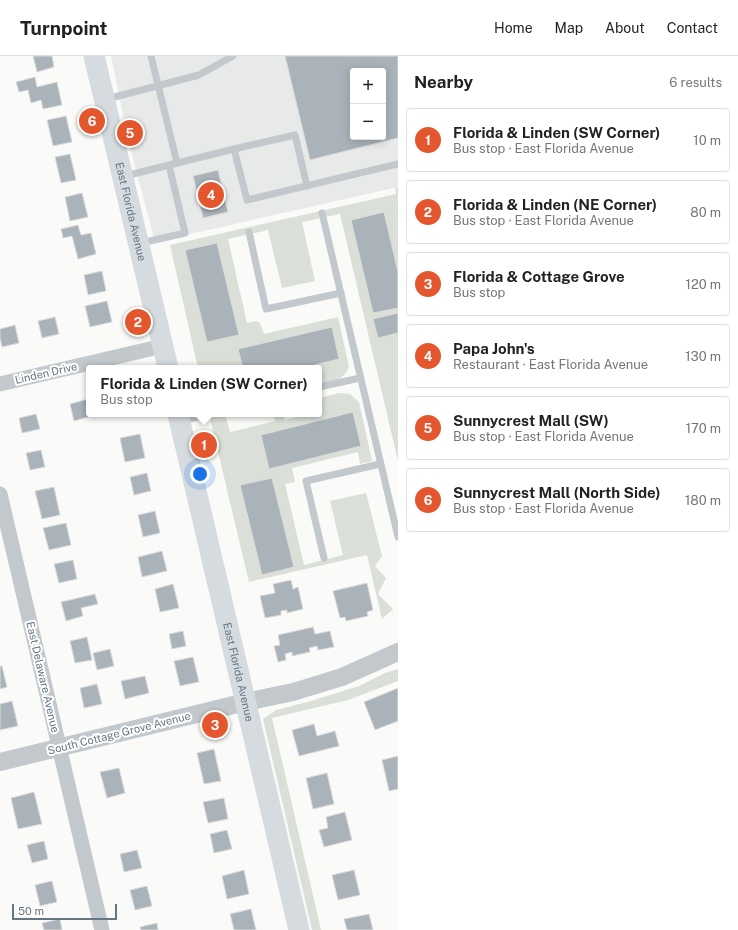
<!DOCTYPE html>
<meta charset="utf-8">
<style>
body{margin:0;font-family:"Public Sans",sans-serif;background:#f2f2f2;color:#222}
.controls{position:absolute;right:12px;top:12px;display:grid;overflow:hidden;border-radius:4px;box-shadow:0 2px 10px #0003}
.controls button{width:36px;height:36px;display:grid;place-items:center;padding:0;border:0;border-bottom:1px solid #e0e0e0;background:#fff;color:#222;font:20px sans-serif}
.scale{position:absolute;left:12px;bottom:10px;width:105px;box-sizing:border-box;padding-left:4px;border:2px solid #657683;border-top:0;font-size:11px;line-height:14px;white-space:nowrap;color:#657683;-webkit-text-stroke:3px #fff;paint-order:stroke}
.you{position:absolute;left:200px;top:418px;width:14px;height:14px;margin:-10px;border:3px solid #fff;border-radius:50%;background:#1a73e8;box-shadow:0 0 0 6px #1a73e833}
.badge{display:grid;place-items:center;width:26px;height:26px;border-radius:50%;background:#e4572e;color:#fff;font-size:13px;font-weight:700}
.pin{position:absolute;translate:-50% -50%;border:2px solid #fff;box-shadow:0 1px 4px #0006}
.popup{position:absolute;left:86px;top:309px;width:236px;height:52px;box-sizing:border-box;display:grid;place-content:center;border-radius:4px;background:#fff;filter:drop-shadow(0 1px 3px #0005);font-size:13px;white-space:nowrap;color:#767676}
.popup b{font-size:15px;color:#222}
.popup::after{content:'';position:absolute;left:50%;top:100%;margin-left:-8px;border:8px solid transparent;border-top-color:#fff}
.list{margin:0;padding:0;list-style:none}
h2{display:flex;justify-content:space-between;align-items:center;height:52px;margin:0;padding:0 16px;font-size:17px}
h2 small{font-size:13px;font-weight:400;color:#767676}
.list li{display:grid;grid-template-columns:26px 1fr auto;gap:12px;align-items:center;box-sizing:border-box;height:64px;margin:0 8px 8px;padding:0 8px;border:1px solid #e0e0e0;border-radius:4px}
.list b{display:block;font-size:15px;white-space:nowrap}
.list p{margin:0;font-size:13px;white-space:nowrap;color:#767676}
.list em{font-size:13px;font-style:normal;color:#767676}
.map{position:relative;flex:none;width:398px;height:874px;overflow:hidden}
header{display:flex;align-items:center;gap:24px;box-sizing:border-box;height:56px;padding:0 20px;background:#fff;border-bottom:1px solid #e0e0e0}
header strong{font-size:19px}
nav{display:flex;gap:22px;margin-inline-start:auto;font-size:14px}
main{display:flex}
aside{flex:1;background:#fff}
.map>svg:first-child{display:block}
.built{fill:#e8e9e9;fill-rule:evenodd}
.green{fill:#dadfd7}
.building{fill:#aab3b9;stroke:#dcdcda;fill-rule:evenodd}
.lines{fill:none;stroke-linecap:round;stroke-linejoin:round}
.service{stroke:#c3c8cc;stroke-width:7}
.minor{stroke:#c3c8cc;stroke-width:15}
.tertiary{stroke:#c3c8cc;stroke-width:18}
.secondary{stroke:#d6dbdf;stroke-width:21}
.labels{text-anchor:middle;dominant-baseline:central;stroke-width:4;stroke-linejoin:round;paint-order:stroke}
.street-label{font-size:11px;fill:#657683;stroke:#fff}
</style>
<header>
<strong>Turnpoint</strong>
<nav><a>Home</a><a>Map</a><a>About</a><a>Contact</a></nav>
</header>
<main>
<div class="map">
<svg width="398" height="874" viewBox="0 0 398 874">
<rect width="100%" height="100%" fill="#fafaf8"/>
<path class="built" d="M111,0H398V131L155,186L129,88ZM353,15H383V81H353Z"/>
<g class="green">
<path d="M398,131V405L340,158L302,166L315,225L282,232L268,174L228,183L247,267L256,265L260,267L264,278L338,261L349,311C342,326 334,325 319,328V312H198L170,189L396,138L395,132Z"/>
<path d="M339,337L350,338L359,346L372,405L360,408L358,396L292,412L295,426L285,428L304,509L343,499L330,445L366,437L382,500L375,510L386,522L378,538L393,553L382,563L367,499L249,526L209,358H225L230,376L275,365L273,358H283L285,364L310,358H319V356L323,355L320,342Z"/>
<path d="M398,613V625L348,644L272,662L321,874H312L263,663L276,654L311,645L359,630L385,617Z"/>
</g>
<g class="building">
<path d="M33,0H52L54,11L37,16Z"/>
<path d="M285,0H398V82L310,104ZM353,15H383V81H353Z"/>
<path d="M35,21L37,31L57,26L62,49L43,53L41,44L31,47L28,34L19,36L16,26Z"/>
<path d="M66,60L72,86L53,90L47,64Z"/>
<path d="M70,98L76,124L61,127L55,101Z"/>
<path d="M218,114L228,156L203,162L193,120Z"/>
<path d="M82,137L88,161L70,165L65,141Z"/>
<path d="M384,156L398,216V252L373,257L351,164Z"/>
<path d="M78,169L81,179L91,177L96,198L78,203L72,180L63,182L61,173Z"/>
<path d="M217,187L239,279L207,286L185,194Z"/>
<path d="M102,215L106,235L88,239L84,219Z"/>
<path d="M107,245L112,266L90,271L85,250Z"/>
<path d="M398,257V277L378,282L373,263Z"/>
<path d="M55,261L59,278L42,282L38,265Z"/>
<path d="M15,269L19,287L2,291L0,282V273Z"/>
<path d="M332,271L339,303L302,312H243L238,293Z"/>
<path d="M88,343L89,358H92V360L74,365L70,348Z"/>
<path d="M353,356L361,390L269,413L261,379Z"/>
<path d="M36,358L40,373L22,377L19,362Z"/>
<path d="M140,378L145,402L125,406L120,382Z"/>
<path d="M41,394L45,411L30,414L26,397Z"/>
<path d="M147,417L151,435L134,439L130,421Z"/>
<path d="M272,422L294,511L262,519L240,429Z"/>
<path d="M54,431L60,459L42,463L35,435Z"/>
<path d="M155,455L160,477L143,481L138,459Z"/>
<path d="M66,467L71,489L49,494L43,472Z"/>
<path d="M162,495L167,515L142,521L138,501Z"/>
<path d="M73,504L77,523L59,527L54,508Z"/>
<path d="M291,524L293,533L298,531L303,553L287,557V554L281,555V559L265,562L260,540L275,537L273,528Z"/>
<path d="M367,527L373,554L367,556L368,560L346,565L345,561L340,562L333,535Z"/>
<path d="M173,528L179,552L160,556L155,533Z"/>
<path d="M95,538L98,548L81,552L83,560L66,565L61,546Z"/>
<path d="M313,571L315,578L330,575L334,591L318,594L317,590L309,592L310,596L292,600V596L285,598L286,604L278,606L274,590L280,589L278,579Z"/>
<path d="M183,575L186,590L172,593L169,578Z"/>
<path d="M87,581L92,604L75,607L70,585Z"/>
<path d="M110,593L114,610L97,614L93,597Z"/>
<path d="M193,601L199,626L180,630L174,605Z"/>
<path d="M0,610H2L7,631L0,633Z"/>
<path d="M145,620L149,637L125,643L121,625Z"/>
<path d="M97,628L102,648L84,652L80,632Z"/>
<path d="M398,632V665L375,674L364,646Z"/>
<path d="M12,645L18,670L0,674V648Z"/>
<path d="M314,668L317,680L335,675L339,690L299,700L292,674Z"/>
<path d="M214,693L221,725L204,728L197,697Z"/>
<path d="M398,700V733L389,735L382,704Z"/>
<path d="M119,712L125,737L107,742L100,716Z"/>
<path d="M327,717L334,748L313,753L306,722Z"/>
<path d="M34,736L42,768L18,773L11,742Z"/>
<path d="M224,742L228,763L208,767L203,746Z"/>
<path d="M345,756L352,784L324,791L319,774L328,772L326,761Z"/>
<path d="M227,774L232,793L214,797L210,778Z"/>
<path d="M44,785L48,803L32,807L27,789Z"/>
<path d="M137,794L142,812L124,816L120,798Z"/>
<path d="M244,814L249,838L227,843L222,820Z"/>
<path d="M354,814L360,839L338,844L332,819Z"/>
<path d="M52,825L57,846L40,850L35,829Z"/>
<path d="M147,830L152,850L135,854L130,834Z"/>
<path d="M251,853L256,874H234L230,858Z"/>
<path d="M369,858L373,874H347L344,863Z"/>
<path d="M60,863L62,874H44L42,867Z"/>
<path d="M157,867L158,874H141L140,871Z"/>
</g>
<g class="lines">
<g class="service">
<path d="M151,0L177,107"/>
<path d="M107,43L199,19L233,0"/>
<path d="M234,93L295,79L307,130"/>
<path d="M125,120L234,93L247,144L398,108"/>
<path d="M322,157L398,481"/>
<path d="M249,176L266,253L341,237"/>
<path d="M141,187L185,177L169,109"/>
<path d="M319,331L360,322"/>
<path d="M182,365L209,358"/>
<path d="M324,502L306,425L380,408"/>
</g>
<g class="minor">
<path d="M0,328L163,290"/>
<path d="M0,438L102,874"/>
</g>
<path class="tertiary" d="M0,706L246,646L293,636L342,621L398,596"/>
<g class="secondary">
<path id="s1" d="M94,0L168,312"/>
<path id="s2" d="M178,358L299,874"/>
</g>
</g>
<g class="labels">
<g class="street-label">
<text stroke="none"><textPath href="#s1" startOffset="160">East Florida Avenue</textPath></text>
<text transform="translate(46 317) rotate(-13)">Linden Drive</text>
<text stroke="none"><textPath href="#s2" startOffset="265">East Florida Avenue</textPath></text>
<text transform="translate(43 621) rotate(77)">East Delaware Avenue</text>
<text transform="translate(119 677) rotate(-14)">South Cottage Grove Avenue</text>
</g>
</g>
</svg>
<div class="controls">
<button>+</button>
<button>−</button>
</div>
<div class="scale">50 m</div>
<div class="you"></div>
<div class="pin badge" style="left:204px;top:389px">1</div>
<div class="popup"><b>Florida &amp; Linden (SW Corner)</b>Bus stop</div>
<div class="pin badge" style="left:138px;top:266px">2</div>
<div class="pin badge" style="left:215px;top:669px">3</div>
<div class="pin badge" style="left:211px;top:139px">4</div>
<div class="pin badge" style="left:130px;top:77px">5</div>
<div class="pin badge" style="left:92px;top:65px">6</div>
</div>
<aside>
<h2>Nearby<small>6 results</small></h2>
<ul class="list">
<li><span class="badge">1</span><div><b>Florida &amp; Linden (SW Corner)</b><p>Bus stop · East Florida Avenue</p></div><em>10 m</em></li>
<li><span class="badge">2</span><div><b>Florida &amp; Linden (NE Corner)</b><p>Bus stop · East Florida Avenue</p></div><em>80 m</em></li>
<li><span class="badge">3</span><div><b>Florida &amp; Cottage Grove</b><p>Bus stop</p></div><em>120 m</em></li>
<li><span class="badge">4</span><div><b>Papa John's</b><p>Restaurant · East Florida Avenue</p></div><em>130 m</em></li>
<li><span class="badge">5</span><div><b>Sunnycrest Mall (SW)</b><p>Bus stop · East Florida Avenue</p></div><em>170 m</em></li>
<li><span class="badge">6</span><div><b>Sunnycrest Mall (North Side)</b><p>Bus stop · East Florida Avenue</p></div><em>180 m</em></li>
</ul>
</aside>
</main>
